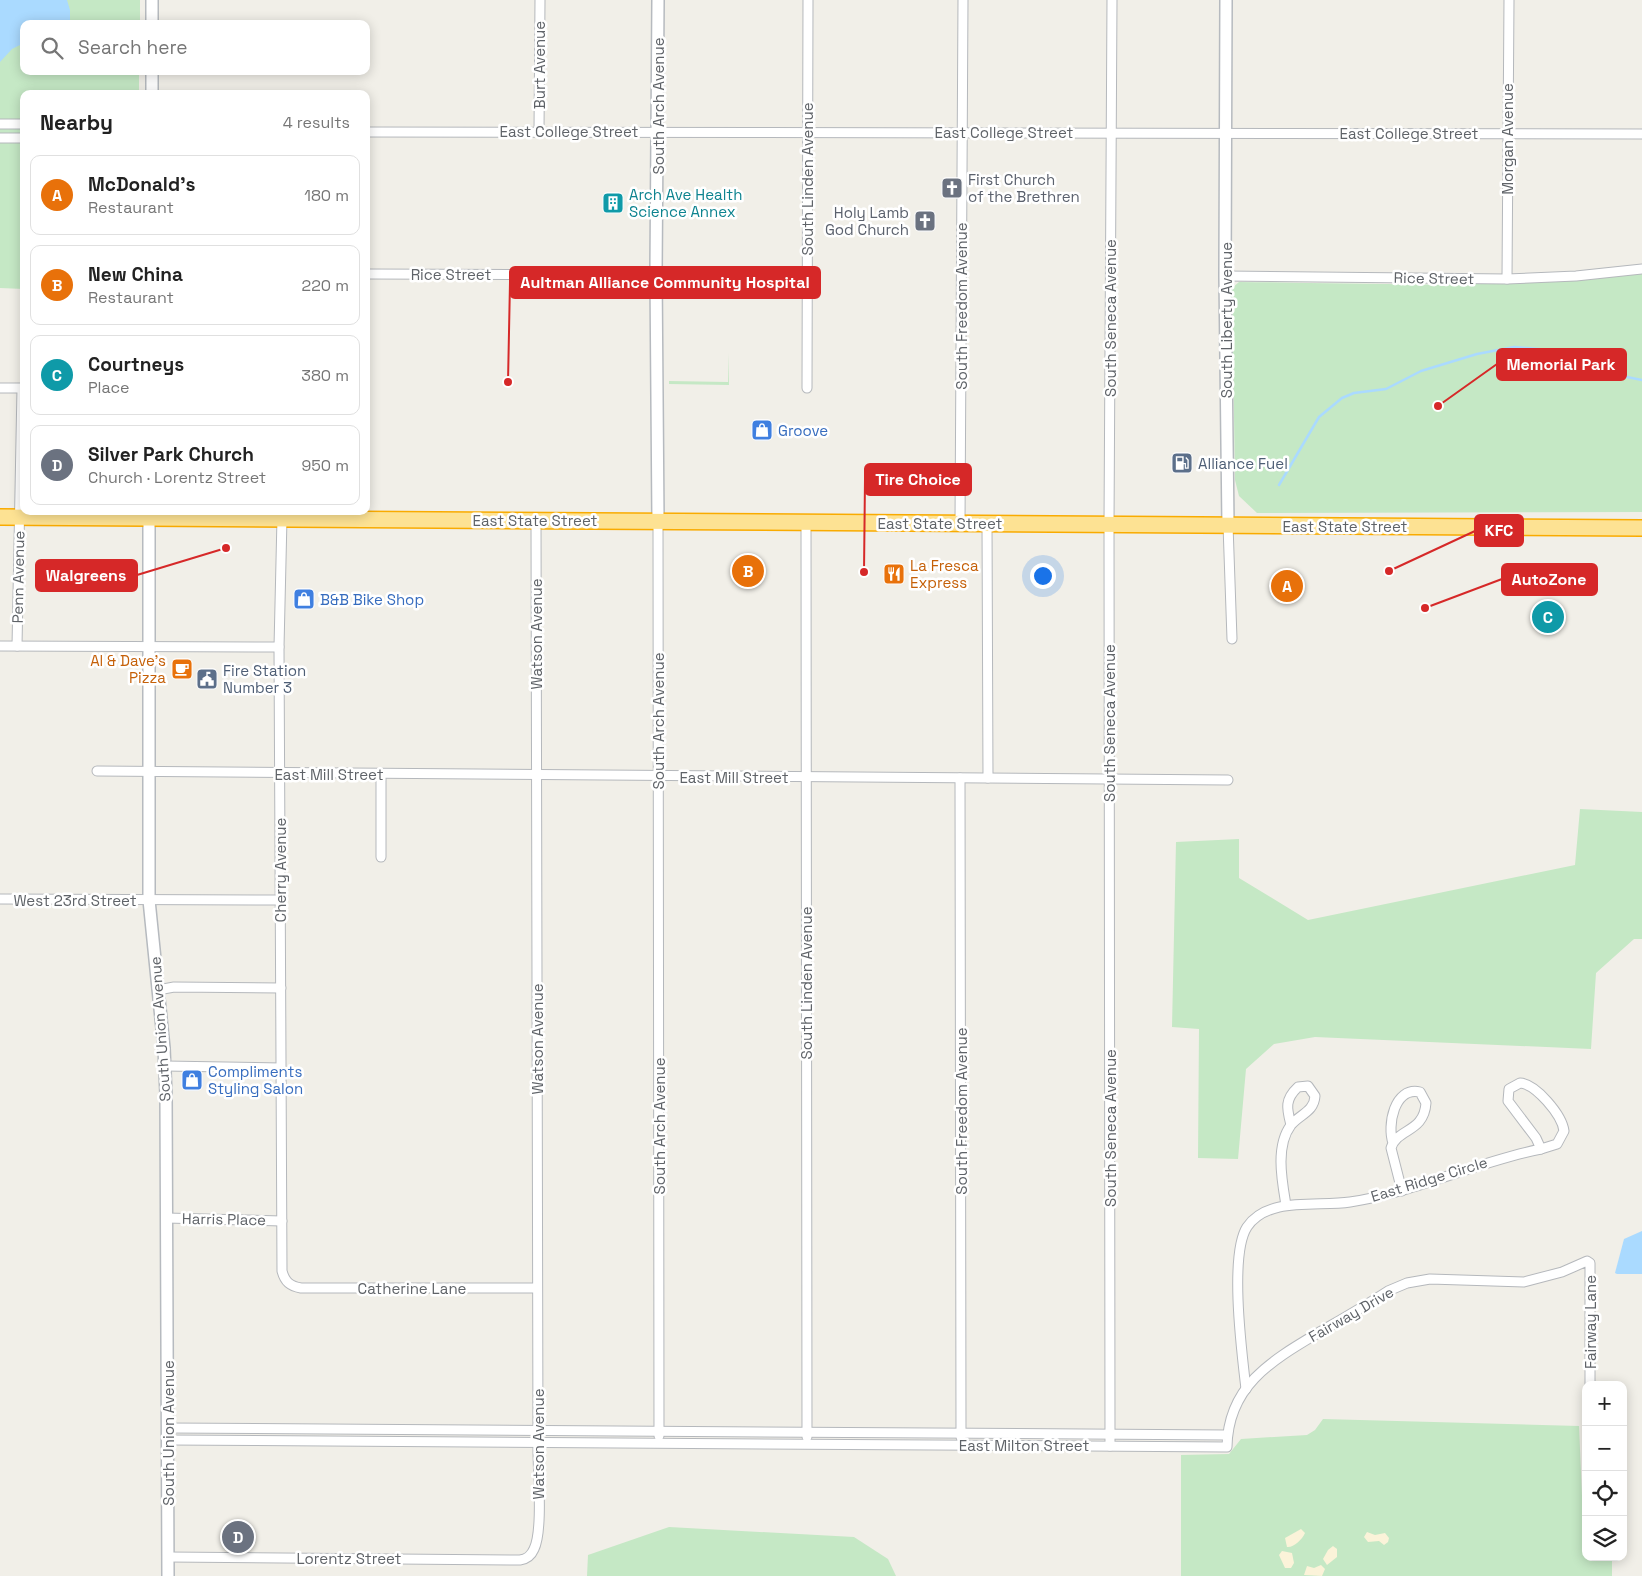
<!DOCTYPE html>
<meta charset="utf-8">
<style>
body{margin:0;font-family:"Space Grotesk",sans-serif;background:#f2f2f2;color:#222}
.controls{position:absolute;right:15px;bottom:15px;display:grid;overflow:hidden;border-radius:10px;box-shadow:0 2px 12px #0003}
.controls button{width:45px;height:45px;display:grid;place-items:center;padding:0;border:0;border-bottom:1px solid #e0e0e0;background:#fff;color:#222;font:25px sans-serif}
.you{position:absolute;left:1042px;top:575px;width:18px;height:18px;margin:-12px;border:4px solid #fff;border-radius:50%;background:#1a73e8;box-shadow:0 0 0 8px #1a73e833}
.badge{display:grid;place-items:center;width:32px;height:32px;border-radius:50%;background:#db2777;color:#fff;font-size:16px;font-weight:700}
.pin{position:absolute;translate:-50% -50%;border:2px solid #fff;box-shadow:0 1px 5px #0006}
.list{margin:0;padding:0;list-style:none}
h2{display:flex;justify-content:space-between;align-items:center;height:65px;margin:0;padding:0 20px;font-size:21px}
h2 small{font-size:16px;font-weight:400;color:#767676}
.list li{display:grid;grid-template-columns:32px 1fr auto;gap:15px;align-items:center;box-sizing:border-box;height:80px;margin:0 10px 10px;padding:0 10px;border:1px solid #e0e0e0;border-radius:10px}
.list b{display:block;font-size:19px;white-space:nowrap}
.list p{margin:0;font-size:16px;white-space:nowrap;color:#767676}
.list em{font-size:16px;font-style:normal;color:#767676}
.icon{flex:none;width:28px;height:28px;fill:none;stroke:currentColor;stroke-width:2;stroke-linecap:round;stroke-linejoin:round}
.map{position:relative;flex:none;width:1642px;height:1576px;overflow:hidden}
.search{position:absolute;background:#fff;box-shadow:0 2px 12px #0003;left:20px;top:20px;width:350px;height:55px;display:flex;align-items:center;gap:12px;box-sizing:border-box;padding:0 18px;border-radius:10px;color:#767676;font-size:19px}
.panel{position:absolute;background:#fff;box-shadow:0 2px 12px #0003;left:20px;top:90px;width:350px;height:425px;border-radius:10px}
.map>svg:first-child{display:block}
.green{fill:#c5e8c5}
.sand{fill:#fbf3d9}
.water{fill:#aadaff}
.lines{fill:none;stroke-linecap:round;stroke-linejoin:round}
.stream{stroke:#aadaff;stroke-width:2.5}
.street-casing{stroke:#b5b8bc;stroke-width:11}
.secondary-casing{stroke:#b6babf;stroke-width:14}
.highway-casing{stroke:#f9ab00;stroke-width:18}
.street{stroke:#fff;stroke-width:9}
.secondary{stroke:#fff;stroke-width:11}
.highway{stroke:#fde293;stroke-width:15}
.labels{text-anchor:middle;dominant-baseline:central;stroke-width:5;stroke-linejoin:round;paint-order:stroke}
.street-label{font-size:15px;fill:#5f6368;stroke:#fff}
.worship-label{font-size:15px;fill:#5b616d;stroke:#fff;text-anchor:start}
.culture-label{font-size:15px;fill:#0d838f;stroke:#fff;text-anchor:start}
.shop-label{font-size:15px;fill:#366cbe;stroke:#fff;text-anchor:start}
.service-label{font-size:15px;fill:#4e5e75;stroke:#fff;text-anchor:start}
.food-label{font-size:15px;fill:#c56008;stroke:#fff;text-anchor:start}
.leader{fill:none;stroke:#d62828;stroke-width:2}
.callout-dot{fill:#d62828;stroke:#fff;stroke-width:2}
.callout{fill:#d62828;stroke:#d62828;stroke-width:2}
.callout-label{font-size:16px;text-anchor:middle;font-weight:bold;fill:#fff}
</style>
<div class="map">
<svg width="1642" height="1576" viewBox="0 0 1642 1576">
<rect width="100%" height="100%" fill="#f1efe8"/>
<g class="green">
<path d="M0,0H140V24H24V71H139V94H24V289L0,288Z"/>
<path d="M1642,271V512L1257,513L1239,496L1235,480L1232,288L1239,282C1373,283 1509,291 1642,271Z"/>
<path d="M728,353L729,385L669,384V381L728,382Z"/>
<path d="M1580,809L1642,812V939H1634L1596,973L1591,1049L1315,1037L1274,1044L1246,1069L1238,1159L1198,1158L1199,1029L1172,1027L1176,842L1239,839V878L1308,920L1575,865Z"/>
<path d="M1323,1419L1579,1426L1582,1496L1586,1493V1557H1612V1576H1181V1455L1229,1454L1241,1439L1307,1435L1315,1430Z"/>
<path d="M669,1527L854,1537L888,1559L896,1576H587L588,1555Z"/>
</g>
<g class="sand">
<path d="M1301,1529L1305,1533C1302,1540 1293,1548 1287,1547L1285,1538Z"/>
<path d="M1367,1532L1375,1535L1385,1533L1389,1538L1388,1542L1384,1545L1379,1541L1368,1542L1364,1537Z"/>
<path d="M1333,1546L1337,1549V1557L1327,1565L1323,1559L1328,1550Z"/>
<path d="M1282,1551L1292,1553L1294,1563L1291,1568H1285L1279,1555Z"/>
<path d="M1321,1565L1325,1569L1322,1576L1304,1575L1307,1566L1314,1568Z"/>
</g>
<g class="water">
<path d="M0,0H67L70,10V24H24V43L12,49L0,62Z"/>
<path d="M1642,1231V1274H1617L1615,1273L1624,1239Z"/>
</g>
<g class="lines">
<path class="stream" d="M1279,485L1319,417L1342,398L1354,393L1386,389L1421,371L1477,354L1514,347L1539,349L1559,353L1578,360L1587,366L1607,373L1642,380"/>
<g class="street-casing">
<g id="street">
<path d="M0,124H24"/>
<path d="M539,131L540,0"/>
<path d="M366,132L1642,134"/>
<path d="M0,138H24"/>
<path d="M366,274L656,275"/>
<path d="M1225,276L1507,279L1576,276L1642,269"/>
<path d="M1507,279L1509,0"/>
<path d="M0,388H24"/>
<path d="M807,388L808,0"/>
<path d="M282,518L279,647L282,1271C285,1282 290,1286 301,1288H537"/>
<path d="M658,521L659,1436"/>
<path d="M806,522L807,1437"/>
<path d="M960,523L963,0"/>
<path d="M987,523L988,778"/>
<path d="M1228,525L1232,639"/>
<path d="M0,646L279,647"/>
<path d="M17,646L22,388"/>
<path d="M97,771L1228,780"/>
<path d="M960,778L961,1437"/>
<path d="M381,857V775"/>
<path d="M0,899L280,900"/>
<path d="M158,990L174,987L281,988"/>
<path d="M165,1066L281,1068"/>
<path d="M1520,1083C1536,1084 1562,1115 1564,1131L1557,1144L1541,1149L1536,1138L1508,1101L1509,1089Z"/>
<path d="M1393,1143C1387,1126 1394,1086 1420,1092L1426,1103C1424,1133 1397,1128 1391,1148L1402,1191"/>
<path d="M1286,1205C1282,1181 1275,1146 1291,1125C1300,1114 1314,1112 1315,1096L1308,1086L1298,1087C1284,1100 1287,1109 1291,1125"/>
<path d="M166,1218L282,1221"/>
<path d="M1246,1389C1242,1354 1229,1255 1247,1227C1268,1196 1318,1207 1350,1202C1416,1192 1476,1162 1541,1149"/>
<path d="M168,1428L1227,1435"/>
<path d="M168,1440L1227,1447C1228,1386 1271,1361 1318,1333C1342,1319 1365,1306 1388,1291L1407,1283L1430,1279L1524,1282L1562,1272L1587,1261L1590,1263V1385"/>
<path d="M1110,1446L1109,524L1112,0"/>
<path d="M168,1557L520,1560C527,1559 531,1556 534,1549C543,1531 538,1473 538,1451L536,520"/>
</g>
</g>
<g class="secondary-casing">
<g id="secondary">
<path d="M1226,0L1225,276L1228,525"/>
<path d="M152,24V0"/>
<path d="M152,94V71"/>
<path d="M149,511V900L164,1048L166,1095L168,1576"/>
<path d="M658,521L656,273L658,0"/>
</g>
</g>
<g class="highway-casing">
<path id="highway" d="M0,517L1642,528"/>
</g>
<use href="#street" class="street"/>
<use href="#secondary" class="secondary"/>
<use href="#highway" class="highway"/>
</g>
<defs>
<g id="church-square" transform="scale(1.125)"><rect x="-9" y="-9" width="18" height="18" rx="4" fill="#6b7280" stroke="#fff"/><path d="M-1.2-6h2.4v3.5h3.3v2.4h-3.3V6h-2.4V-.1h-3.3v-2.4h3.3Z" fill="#fff"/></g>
<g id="building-square" transform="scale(1.125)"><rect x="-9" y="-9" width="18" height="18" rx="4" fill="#0f9aa8" stroke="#fff"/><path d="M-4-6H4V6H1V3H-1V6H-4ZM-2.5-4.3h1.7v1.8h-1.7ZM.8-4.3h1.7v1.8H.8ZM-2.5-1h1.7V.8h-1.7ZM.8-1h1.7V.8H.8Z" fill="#fff"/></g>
<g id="shop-square" transform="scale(1.125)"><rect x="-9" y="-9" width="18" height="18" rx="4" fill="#3f7fe0" stroke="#fff"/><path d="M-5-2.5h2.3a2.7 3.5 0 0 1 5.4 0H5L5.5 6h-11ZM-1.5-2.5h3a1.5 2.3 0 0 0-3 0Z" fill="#fff"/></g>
<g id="fuel-square" transform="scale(1.125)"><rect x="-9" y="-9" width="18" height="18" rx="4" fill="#5c6f8a" stroke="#fff"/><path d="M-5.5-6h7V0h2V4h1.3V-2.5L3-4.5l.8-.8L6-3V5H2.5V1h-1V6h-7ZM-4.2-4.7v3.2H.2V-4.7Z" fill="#fff"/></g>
<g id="restaurant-square" transform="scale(1.125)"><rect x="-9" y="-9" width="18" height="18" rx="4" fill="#e8710a" stroke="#fff"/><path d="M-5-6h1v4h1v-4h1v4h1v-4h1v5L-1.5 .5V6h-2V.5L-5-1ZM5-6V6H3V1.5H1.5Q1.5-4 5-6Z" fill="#fff"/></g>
<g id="cafe-square" transform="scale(1.125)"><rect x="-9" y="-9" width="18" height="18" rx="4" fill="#e8710a" stroke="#fff"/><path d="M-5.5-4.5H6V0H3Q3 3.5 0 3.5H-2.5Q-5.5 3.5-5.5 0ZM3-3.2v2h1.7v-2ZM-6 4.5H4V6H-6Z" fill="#fff"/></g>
<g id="civic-square" transform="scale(1.125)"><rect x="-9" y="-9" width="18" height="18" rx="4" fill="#5c6f8a" stroke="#fff"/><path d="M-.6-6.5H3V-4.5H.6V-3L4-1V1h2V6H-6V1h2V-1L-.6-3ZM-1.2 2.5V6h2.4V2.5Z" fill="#fff"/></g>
</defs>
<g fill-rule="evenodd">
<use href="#church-square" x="952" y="188"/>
<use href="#building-square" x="613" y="203"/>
<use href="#church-square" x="925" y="221"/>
<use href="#shop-square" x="762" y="430"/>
<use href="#fuel-square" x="1182" y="463"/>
<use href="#restaurant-square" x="894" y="574"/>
<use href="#shop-square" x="304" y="599"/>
<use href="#cafe-square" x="182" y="669"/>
<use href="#civic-square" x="207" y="679"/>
<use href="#shop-square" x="192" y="1080"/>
</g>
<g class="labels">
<g class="street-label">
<text transform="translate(539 65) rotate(-90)">Burt Avenue</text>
<text transform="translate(658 106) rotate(-90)">South Arch Avenue</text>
<text x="569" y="131">East College Street</text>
<text x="1004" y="132">East College Street</text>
<text x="1409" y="133">East College Street</text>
<text transform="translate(1507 139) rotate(-90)">Morgan Avenue</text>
<text transform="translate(807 179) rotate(-90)">South Linden Avenue</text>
<text x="451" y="274">Rice Street</text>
<text transform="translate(1434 278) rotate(1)">Rice Street</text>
<text transform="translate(961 306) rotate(-90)">South Freedom Avenue</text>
<text transform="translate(1110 318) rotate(-90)">South Seneca Avenue</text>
<text transform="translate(1226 320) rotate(-90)">South Liberty Avenue</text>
<text x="535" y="520">East State Street</text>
<text x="940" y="523">East State Street</text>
<text x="1345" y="526">East State Street</text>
<text transform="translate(18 577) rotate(-89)">Penn Avenue</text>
<text transform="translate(536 634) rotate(-90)">Watson Avenue</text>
<text transform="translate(658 721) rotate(-90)">South Arch Avenue</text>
<text transform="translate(1109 723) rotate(-90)">South Seneca Avenue</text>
<text x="329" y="774">East Mill Street</text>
<text x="734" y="777">East Mill Street</text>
<text transform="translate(280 870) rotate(-90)">Cherry Avenue</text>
<text x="75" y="900">West 23rd Street</text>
<text transform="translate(806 983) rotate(-90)">South Linden Avenue</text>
<text transform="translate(160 1029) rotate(-94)">South Union Avenue</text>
<text transform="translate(537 1039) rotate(-90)">Watson Avenue</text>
<text transform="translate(961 1111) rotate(-90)">South Freedom Avenue</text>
<text transform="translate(659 1126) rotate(-90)">South Arch Avenue</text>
<text transform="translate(1110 1128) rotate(-90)">South Seneca Avenue</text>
<text transform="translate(1429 1179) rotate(-17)">East Ridge Circle</text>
<text transform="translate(224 1219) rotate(1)">Harris Place</text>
<text x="412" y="1288">Catherine Lane</text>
<text transform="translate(1351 1314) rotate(-30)">Fairway Drive</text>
<text transform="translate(1590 1322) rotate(-90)">Fairway Lane</text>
<text transform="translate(168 1433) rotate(-90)">South Union Avenue</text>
<text transform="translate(538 1444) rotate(-90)">Watson Avenue</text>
<text x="1024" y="1445">East Milton Street</text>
<text x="349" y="1558">Lorentz Street</text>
</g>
<g class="worship-label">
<text x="968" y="179">First Church<tspan x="968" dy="17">of the Brethren</tspan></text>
<text x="909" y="212" text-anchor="end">Holy Lamb<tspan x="909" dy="17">God Church</tspan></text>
</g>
<g class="culture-label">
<text x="629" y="194">Arch Ave Health<tspan x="629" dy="17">Science Annex</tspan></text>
</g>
<g class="shop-label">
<text x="778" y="430">Groove</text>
<text x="320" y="599">B&amp;B Bike Shop</text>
<text x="208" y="1071">Compliments<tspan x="208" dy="17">Styling Salon</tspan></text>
</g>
<g class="service-label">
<text x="1198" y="463">Alliance Fuel</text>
<text x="223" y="670">Fire Station<tspan x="223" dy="17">Number 3</tspan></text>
</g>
<g class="food-label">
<text x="910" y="565">La Fresca<tspan x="910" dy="17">Express</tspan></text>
<text x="166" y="660" text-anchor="end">Al &amp; Dave's<tspan x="166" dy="17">Pizza</tspan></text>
</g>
</g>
<path class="leader" d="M508 382L510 282M1438 406L1497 364M864 572L865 479M1389 571L1475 531M226 548L137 575M1425 608L1502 579"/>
<g class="callout-dot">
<circle cx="508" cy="382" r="5"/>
<circle cx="1438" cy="406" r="5"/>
<circle cx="864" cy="572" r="5"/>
<circle cx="1389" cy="571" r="5"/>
<circle cx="226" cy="548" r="5"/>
<circle cx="1425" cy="608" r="5"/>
</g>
<g class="callout">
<rect x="510" y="267" width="310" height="31" rx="5"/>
<rect x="1497" y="349" width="129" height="31" rx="5"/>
<rect x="865" y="464" width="106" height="31" rx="5"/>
<rect x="1475" y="515" width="48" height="31" rx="5"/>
<rect x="36" y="560" width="101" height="31" rx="5"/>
<rect x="1502" y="564" width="95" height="31" rx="5"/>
</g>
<g class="callout-label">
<text x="665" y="288">Aultman Alliance Community Hospital</text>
<text x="1561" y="370">Memorial Park</text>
<text x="918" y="485">Tire Choice</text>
<text x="1499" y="536">KFC</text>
<text x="86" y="581">Walgreens</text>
<text x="1549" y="585">AutoZone</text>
</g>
</svg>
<div class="controls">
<button>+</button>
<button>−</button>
<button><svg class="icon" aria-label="locate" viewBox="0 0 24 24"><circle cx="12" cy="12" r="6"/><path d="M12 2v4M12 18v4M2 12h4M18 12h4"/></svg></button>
<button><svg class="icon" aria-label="layers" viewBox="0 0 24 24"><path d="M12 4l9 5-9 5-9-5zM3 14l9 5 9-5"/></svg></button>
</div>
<div class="you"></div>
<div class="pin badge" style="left:1287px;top:586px;background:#e8710a">A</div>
<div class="pin badge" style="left:748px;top:571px;background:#e8710a">B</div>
<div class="pin badge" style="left:1548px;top:617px;background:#0f9aa8">C</div>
<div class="pin badge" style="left:238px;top:1537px;background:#6b7280">D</div>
<div class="search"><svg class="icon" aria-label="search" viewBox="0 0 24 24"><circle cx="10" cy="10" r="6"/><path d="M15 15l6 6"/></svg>Search here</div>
<section class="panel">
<h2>Nearby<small>4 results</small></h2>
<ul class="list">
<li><span class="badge" style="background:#e8710a">A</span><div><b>McDonald's</b><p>Restaurant</p></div><em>180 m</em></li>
<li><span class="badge" style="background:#e8710a">B</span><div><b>New China</b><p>Restaurant</p></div><em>220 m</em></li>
<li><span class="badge" style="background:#0f9aa8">C</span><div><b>Courtneys</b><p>Place</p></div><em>380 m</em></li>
<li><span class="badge" style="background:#6b7280">D</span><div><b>Silver Park Church</b><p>Church · Lorentz Street</p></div><em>950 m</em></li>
</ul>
</section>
</div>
